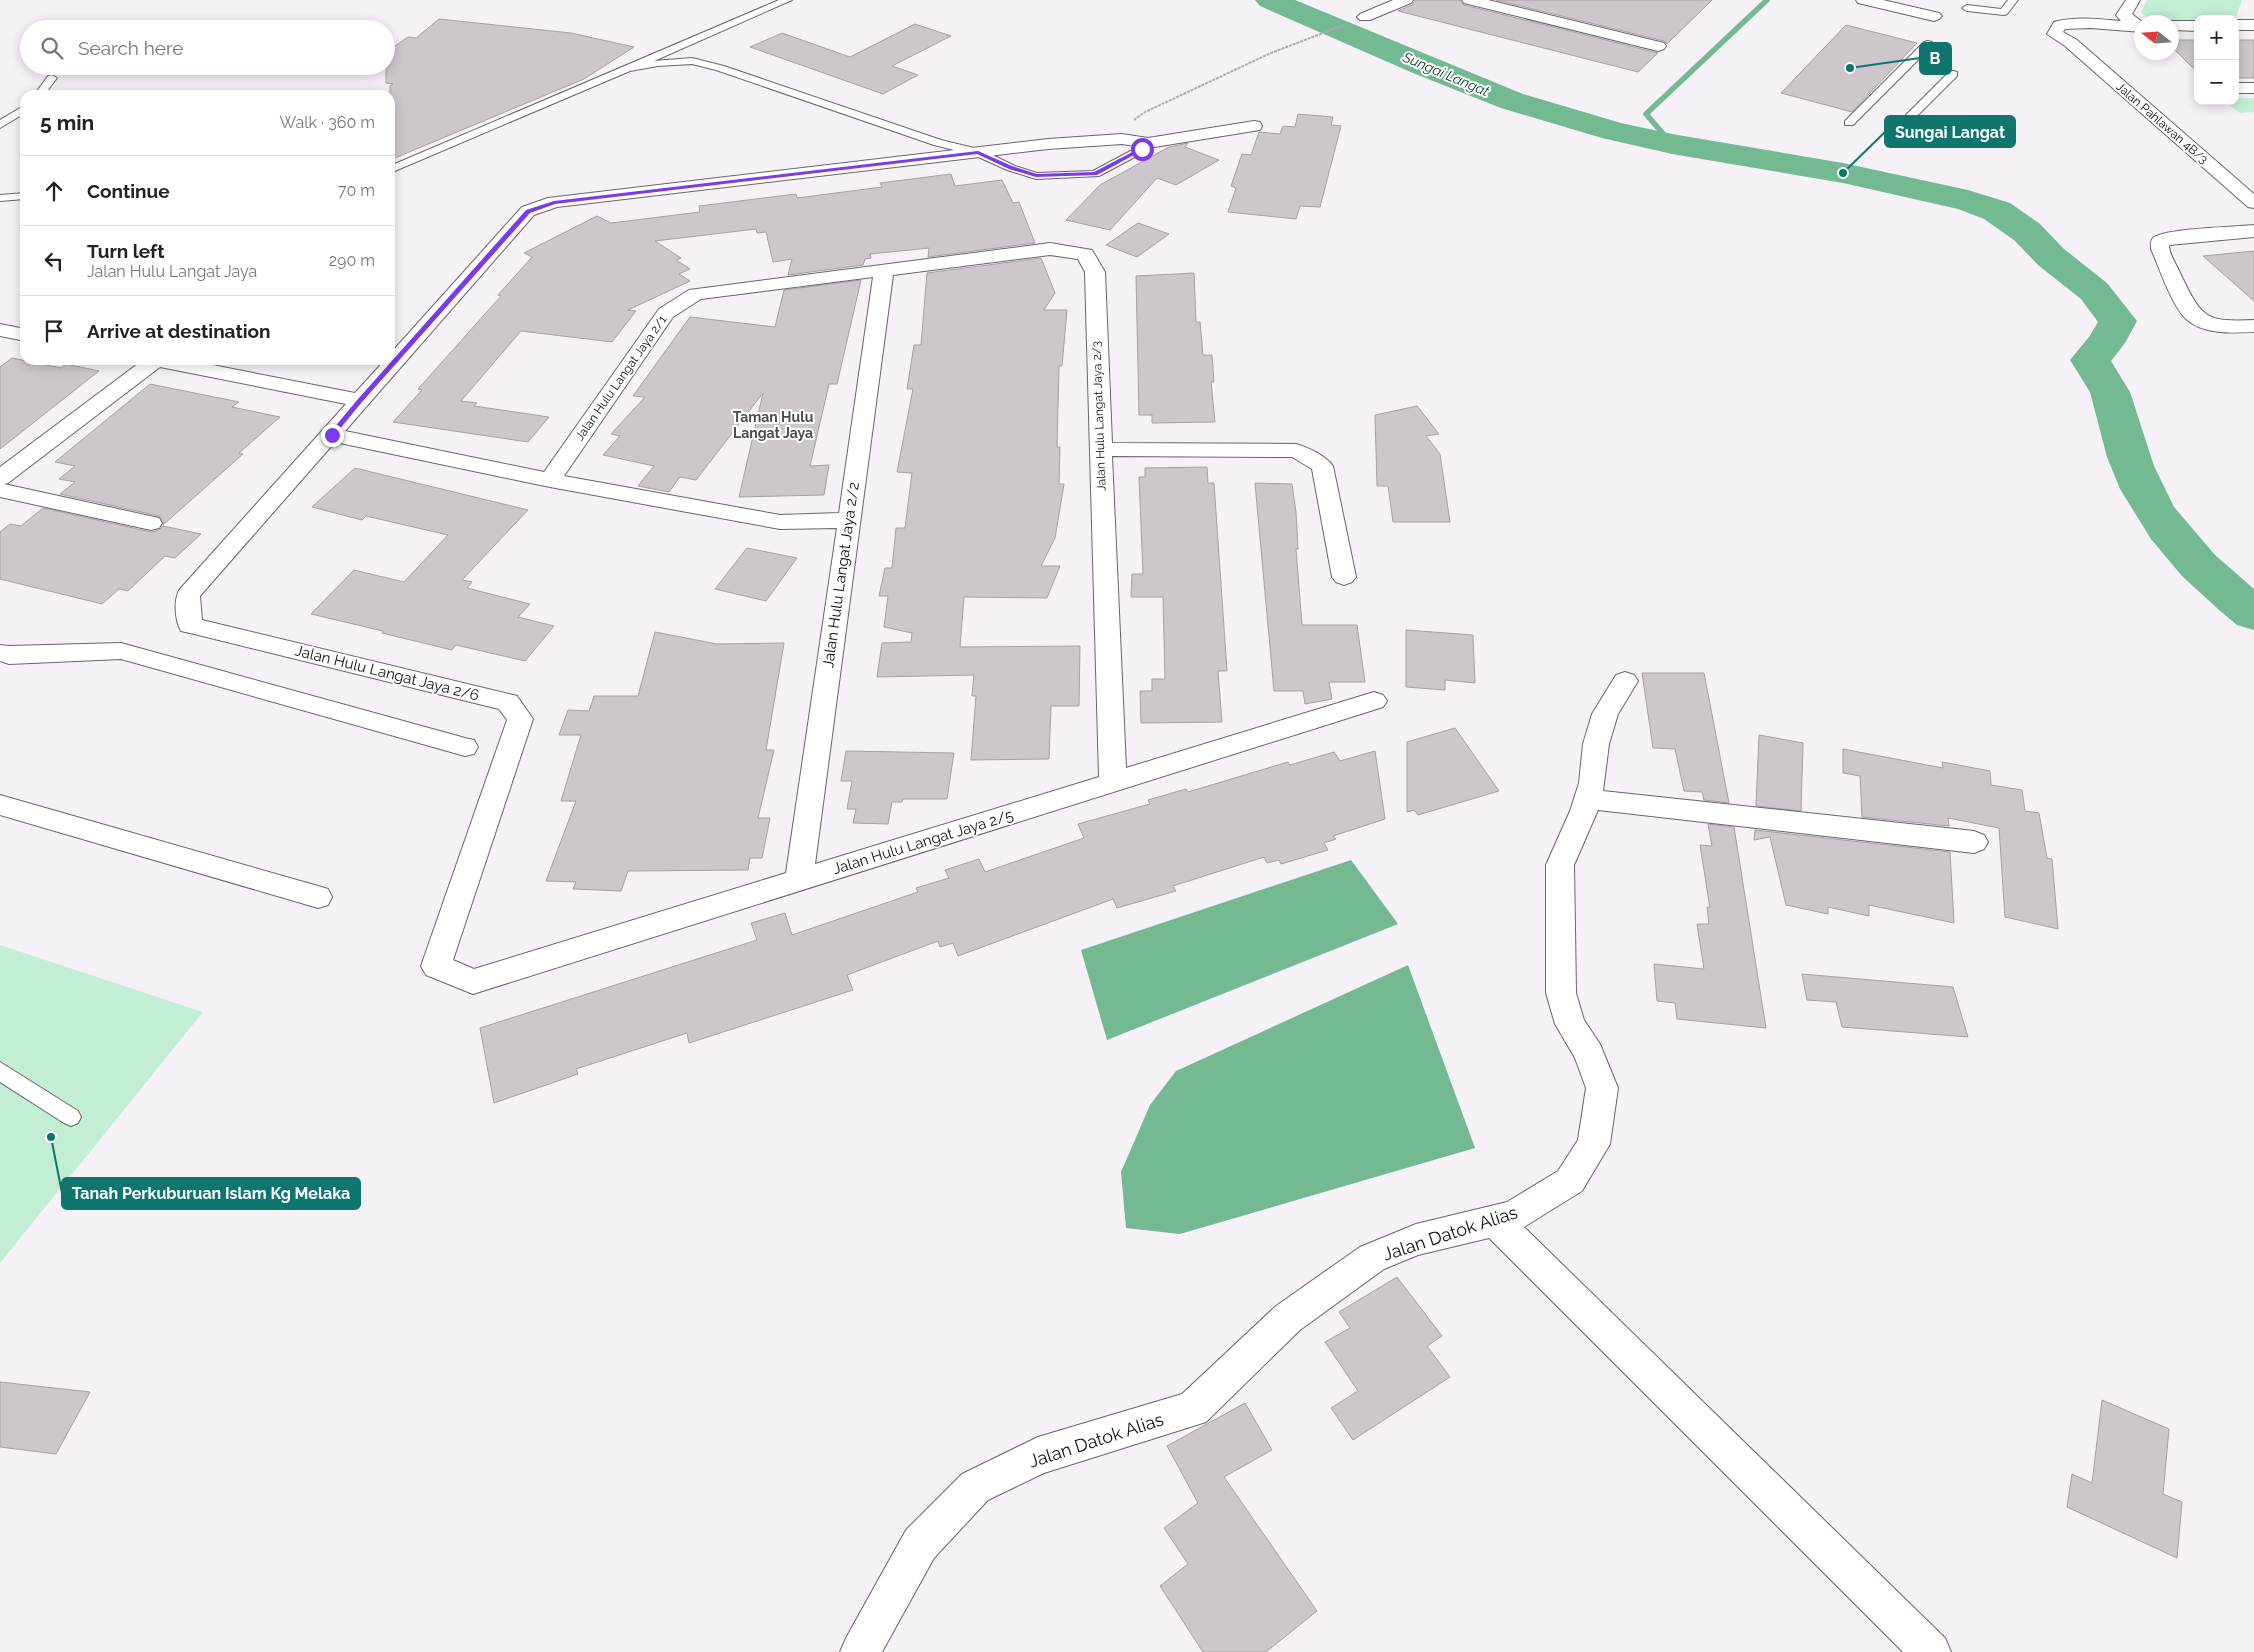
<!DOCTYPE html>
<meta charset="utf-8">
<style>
body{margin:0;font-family:Raleway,sans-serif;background:#f2f2f2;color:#222}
.controls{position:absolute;right:15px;top:15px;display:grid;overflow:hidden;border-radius:10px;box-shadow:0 2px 12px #0003}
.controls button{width:45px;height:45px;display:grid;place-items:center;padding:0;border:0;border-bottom:1px solid #e0e0e0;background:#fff;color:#222;font:25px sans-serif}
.compass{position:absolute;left:2134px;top:15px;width:45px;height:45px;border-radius:50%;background:#fff;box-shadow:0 2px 12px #0003;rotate:287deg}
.stop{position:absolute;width:15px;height:15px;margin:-11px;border:4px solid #7c3aed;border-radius:50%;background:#fff}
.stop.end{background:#7c3aed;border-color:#fff;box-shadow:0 1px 5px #0008}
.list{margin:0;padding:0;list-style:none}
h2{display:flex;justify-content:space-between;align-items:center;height:65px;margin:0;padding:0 20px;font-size:21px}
h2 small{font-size:16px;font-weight:400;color:#767676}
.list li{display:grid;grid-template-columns:32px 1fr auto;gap:15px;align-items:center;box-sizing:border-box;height:70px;padding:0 20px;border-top:1px solid #e0e0e0}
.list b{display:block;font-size:19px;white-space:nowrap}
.list p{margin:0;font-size:16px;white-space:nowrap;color:#767676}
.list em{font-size:16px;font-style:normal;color:#767676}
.icon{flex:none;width:28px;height:28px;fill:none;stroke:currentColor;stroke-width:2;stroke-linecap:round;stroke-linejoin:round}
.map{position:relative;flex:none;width:2254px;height:1652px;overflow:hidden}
.search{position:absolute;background:#fff;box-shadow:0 2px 12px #0003;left:20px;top:20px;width:375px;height:55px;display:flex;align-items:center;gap:12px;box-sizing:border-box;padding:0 18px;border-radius:28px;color:#767676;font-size:19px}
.panel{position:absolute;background:#fff;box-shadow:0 2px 12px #0003;left:20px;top:90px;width:375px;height:275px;border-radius:15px}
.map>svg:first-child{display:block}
.green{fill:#c2efd4}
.water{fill:#73ba93}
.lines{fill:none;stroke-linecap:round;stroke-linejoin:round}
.stream{stroke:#73ba93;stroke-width:5.5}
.river{fill:#73ba93;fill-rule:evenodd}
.building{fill:#cdc6cd;stroke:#a6a0a6}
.service-casing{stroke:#6a656a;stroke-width:2}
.minor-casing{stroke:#6a656a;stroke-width:2}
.path{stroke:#ada9ae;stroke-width:2;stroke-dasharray:3 1;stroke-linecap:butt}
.service{fill:#fff;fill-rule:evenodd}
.minor{fill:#fff;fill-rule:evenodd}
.route{fill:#7c3aed}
.labels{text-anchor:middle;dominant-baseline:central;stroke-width:4;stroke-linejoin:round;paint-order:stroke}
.far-street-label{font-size:12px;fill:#110f11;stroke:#fff}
.far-water-label{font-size:14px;font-style:italic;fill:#064228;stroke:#fff}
.far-neighbourhood-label{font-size:14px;font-weight:bold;fill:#504a50;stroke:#fff}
.street-label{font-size:15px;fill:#110f11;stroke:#fff}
.near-street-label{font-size:18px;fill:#110f11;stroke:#fff}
.leader{fill:none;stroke:#0f766e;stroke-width:2}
.callout-dot{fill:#0f766e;stroke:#fff;stroke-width:2}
.callout{fill:#0f766e;stroke:#0f766e;stroke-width:2}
.callout-label{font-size:16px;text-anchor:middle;font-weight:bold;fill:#fff}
</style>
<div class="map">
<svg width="2254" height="1652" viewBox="0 0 2254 1652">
<rect width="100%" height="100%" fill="#f6f0f7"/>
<g class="green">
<path d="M2147,0H2242L2235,20L2198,19V20L2150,21L2141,12Z"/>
<path d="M2235,98H2254V112L2240,113L2224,101H2235Z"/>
<path d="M0,945L203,1012L0,1263Z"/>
</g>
<g class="water">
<path d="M1351,860L1398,924L1107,1040L1081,950Z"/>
<path d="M1408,965L1475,1148L1180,1234L1126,1228L1121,1172L1150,1105L1176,1071Z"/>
</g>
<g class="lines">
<path class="stream" d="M1672,144L1646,114L1767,0"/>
<path class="river" d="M1255,0H1295L1523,94L1621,123L1672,134L1843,163L1968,190L2010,203L2040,224L2064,249L2107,283L2137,321L2125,343L2111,361L2130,392L2154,466L2174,507L2215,555L2254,589V630L2237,625L2218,609L2182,576L2151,539L2120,489L2107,457L2090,392L2070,360L2089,337L2098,322L2081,299L2038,265L2014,240L1984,219L1958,209L1843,183L1672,154L1602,138L1501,108L1413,73L1260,6Z"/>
</g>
<g class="building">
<path d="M1415,0H1460L1464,5L1658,53L1638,72L1398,11L1412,5Z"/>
<path d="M1496,0H1712L1667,44L1664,41Z"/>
<path d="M439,19L571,33L634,47L584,79L390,160V86L393,84L386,83V52L408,37L416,38Z"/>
<path d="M915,24L951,36L892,66L918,75L883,94L750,47L782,33L850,57Z"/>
<path d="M1846,25L1917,43L1852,112L1781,93Z"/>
<path d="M2172,40H2198V73L2172,47Z"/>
<rect x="2235" y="40" width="19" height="38"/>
<path d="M1298,114L1333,117L1331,125L1341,126L1320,207L1300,206L1296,219L1228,212L1236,188L1231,186L1242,154L1251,155L1259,132L1280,134L1283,126L1295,127Z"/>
<path d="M1188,143L1185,147L1219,160L1176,185L1157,178L1110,230L1066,220L1100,185L1169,147Z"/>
<path d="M951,174L955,186L1002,180L1013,203L1019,202L1035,243L928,257L929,248L870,254L871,258L865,259L863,265L788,275L792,259L773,262L766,232L757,233L756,229L655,241L681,258L676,260L690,269L679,274L690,281L628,310L636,311L612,342L521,331L461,401L477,403L474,406L549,417L528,442L393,422L422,390L418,389L501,296L498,295L532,257L524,253L597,216L611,223L700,212L699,206L796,194L797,198L882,187L880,183Z"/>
<path d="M1138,223L1169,234L1137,257L1106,245Z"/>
<path d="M2254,251V301L2203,256Z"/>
<path d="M1041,258L1055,293L1044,310H1067L1062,366H1059L1057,447H1060L1059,484H1064L1055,538L1041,566H1060L1047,598L964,597L960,647L1080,646L1079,706H1051L1049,759L971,760L976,696H972L974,675L877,677L882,643L911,642L912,633L884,627L888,596H879L885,568H892L896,528H905L912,473L897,472L913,389H907L914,345H921L927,273Z"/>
<path d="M1194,273L1196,322H1200L1203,355H1212L1214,382H1211L1215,422L1152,423V415H1139L1136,276Z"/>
<path d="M861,280L837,384H829L810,466L829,465L824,495L739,497L763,393L696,480L680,477L669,492L638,486L654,466L603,455L620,436L611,434L645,397L633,396L690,317L775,327L784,290Z"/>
<path d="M12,358L61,368L66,364L99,371L0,449V367Z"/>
<path d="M150,384L239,402L232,407L280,417L239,453L243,454L163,525L164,522L159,516L60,494L75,482L59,479L75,466L55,462Z"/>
<path d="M1417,406L1439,434L1426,436L1440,454L1450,522H1393L1388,486H1377L1375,415Z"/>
<path d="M1207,467L1208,483H1214L1227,671H1218L1222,722L1141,723L1140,691H1152V679H1165L1163,597H1131L1132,574H1143L1139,477H1145V468Z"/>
<path d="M355,468L528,510L462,580L472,582L467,588L530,604L518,617L554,626L525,661L456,645L452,650L382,633L383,631L311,614L354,570L404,582L448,535L366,516L362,520L312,507Z"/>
<path d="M1255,483L1292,484L1296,512L1298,549H1296L1302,625H1357L1365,682H1329L1332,699L1305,704L1303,691H1274Z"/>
<path d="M43,508L151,532L159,530L163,526L201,534L175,558L165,556L128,591L119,589L102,604L0,579V532L10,524L21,526Z"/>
<path d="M747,548L797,558L766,601L715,589Z"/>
<path d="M1406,630L1473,635L1475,683L1445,680V690L1406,687Z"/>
<path d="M655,632L717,644L784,643L766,750H774L758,818H770L762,858H750L748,870L628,871L621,891L573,889L576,882L546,881L576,801H561L581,735H559L568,710L589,711L594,696H638Z"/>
<path d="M1642,673H1704L1729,803L1704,800L1702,792L1684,791L1675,749L1653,748Z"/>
<path d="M1455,728L1499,791L1418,815L1414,810L1407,812V742Z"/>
<path d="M1759,735L1803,743L1801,811L1756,806Z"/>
<path d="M1843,749L1943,768L1942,762L1990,771L1991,785L2022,790L2025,811L2039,813L2047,858L2052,859L2058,929L2005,917L1999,828L1948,818L1949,826L1862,817L1860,776L1843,773Z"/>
<path d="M846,751L954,753L947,799H903L902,802H892L888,824L853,823L856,809H847L852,781H841Z"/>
<path d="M1375,751L1385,819L1333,836L1336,839L1324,843L1328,850L1281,864L1279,860L1267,863L1264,857L1173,886L1176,891L1117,908L1113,899L958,956L953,943L940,947L938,941L847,975L853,990L689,1043L687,1033L576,1069L578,1074L494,1103L480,1028L757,940L751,923L785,913L792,935L918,892L916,888L949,878L945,870L979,859L985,872L1084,838L1078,824L1150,804L1148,800L1186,789L1188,792L1288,762L1290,765L1334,752L1340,761Z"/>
<path d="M1708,824L1734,827L1766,1028L1677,1019L1675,1003L1657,1001L1654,964L1704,969L1697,924H1709L1707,907L1710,908L1700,845L1712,846Z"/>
<path d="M1755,830L1950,852L1954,923L1869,905V916L1828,907V914L1786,905L1770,837L1754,840Z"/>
<path d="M1802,974L1953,987L1968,1037L1842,1027L1836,1002L1807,1000Z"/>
<path d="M1397,1277L1442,1336L1427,1346L1450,1377L1353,1440L1331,1408L1358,1391L1325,1342L1350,1328L1339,1312Z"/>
<path d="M0,1382L90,1392L56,1454L0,1447Z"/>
<path d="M2102,1400L2169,1429L2163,1494L2182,1502L2177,1558L2067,1507L2072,1474L2092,1483Z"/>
<path d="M1245,1403L1272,1450L1224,1477L1317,1611L1266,1652H1203L1160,1586L1188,1564L1164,1528L1198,1503L1167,1446Z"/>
</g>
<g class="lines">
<g class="service-casing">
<g id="service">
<path d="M779,0H792L654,61L692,58L724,66L941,140L982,150L1015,166L1037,173L1093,171L1138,147L1148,140L1153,143L1146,151L1099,176L1036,179L1007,170L974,155L934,145L716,70L692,64L658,66L630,71L390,173V166Z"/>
<path d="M2008,0H2018L2007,14L2004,15L1967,11L1962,8L1967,5L2001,9Z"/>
<path d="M1928,41L1932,42V46L1853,125H1845V121L1924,42Z"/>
<path d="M1953,71L1957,72V76L1897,136H1889L1888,134L1889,132L1949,72Z"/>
<path d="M52,75L57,78L44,95H34L48,76Z"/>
<path d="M25,105V113L0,128V120Z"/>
<path d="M25,193V199L0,201V195Z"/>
<path d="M0,1062L78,1111L81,1117L78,1123L71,1126L64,1123L0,1082Z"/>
</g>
</g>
<g class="minor-casing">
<g id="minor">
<path d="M1393,0H1413L1411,3L1370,20H1360L1357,17L1360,14Z"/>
<path d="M1462,0H1488L1664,43L1666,46L1664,49L1658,51L1464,3Z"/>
<path d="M1856,0H1883L1939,13L1942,16L1939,19L1934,21L1858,3Z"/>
<path d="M2126,0H2140L2132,14L2142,22V32L2090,28L2065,29L2063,32L2077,40L2254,194V208L2248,207L2065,46L2047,34L2054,22C2075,16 2099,19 2121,21L2116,15Z"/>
<rect x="2235" y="20" width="19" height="10"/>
<path d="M2172,21H2198V31L2172,30V22H2168Z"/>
<rect x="2235" y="83" width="19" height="10"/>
<path d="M1254,121L1260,122L1262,126L1260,130L1148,148L1122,144L1048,149L557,207L534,215L345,431L544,472L659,309L689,290L1050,243L1092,250L1105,272L1112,443L1296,444C1308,447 1326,456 1333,466L1356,577L1352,582L1344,585L1336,582L1332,577L1312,469L1292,457L1112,456L1126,768L1374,692L1383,695L1387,701L1383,707L473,994L426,975L421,966L507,720L499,709L190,633L181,631C175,621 173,599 180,589L346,404L160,367L8,483L4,484L159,518L162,523L159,528L151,530L0,497V467L143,360H187L355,393L385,360H390V354L522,207L548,198L1048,139L1122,134L1148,138ZM1050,255L1078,259L1085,272L1099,777L815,864L893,275ZM873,277L839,513L780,515L564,476L673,317L701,299ZM335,442L550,487L780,529L837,528L786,873L474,969L453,960L533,719L517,696L202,620L200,596Z"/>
<path d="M2254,225V237L2169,245C2169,255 2178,267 2182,277C2202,319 2207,322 2254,320V332C2233,333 2203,335 2186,319C2172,306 2159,267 2151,249C2151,245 2150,241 2153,238C2165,228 2236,227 2254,225Z"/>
<path d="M0,324L25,329V341L0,336Z"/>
<path d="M121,643L465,738L474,740L478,747L474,754L465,756L121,659L9,664L0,661V645L9,646Z"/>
<path d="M1625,672L1634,675L1638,681L1618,714L1609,744L1603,791L1974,831L1984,835L1988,842L1984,849L1974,853L1598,810L1574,865L1576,993L1584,1020L1600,1044L1618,1088L1610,1144L1582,1191L1524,1227L1945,1638L1951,1652H1903L1489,1238L1418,1255L1384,1269L1300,1330L1206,1422L1044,1473L988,1500L934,1558L882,1652H840L846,1638L906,1530L962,1474L1038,1437L1182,1394L1276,1306L1360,1247L1416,1224L1507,1202L1558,1171L1578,1140L1586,1088L1575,1058L1555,1024L1546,993V865L1570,811L1579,783L1583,744L1592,714L1616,675Z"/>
<path d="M0,795L318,886L328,889L332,897L328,905L318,908L0,815Z"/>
</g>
</g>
<path class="path" d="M1134,120L1145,112L1271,53L1344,25"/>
<use href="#service" class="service"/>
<use href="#minor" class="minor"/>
</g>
<path class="route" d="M1140,148L1145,149L1097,175L1036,177L1009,169L977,154L555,204L530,213L362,402L334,436L328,435L358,399L526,210L554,201L978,151L1012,166L1037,174L1094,172Z"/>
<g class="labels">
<g class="far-street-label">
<text transform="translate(2162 123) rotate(41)">Jalan Pahlawan 4B/3</text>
<text transform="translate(621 378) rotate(-55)">Jalan Hulu Langat Jaya 2/1</text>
<text transform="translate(1099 416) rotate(-92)">Jalan Hulu Langat Jaya 2/3</text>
</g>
<g class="far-water-label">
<text transform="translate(1446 74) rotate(23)">Sungai Langat</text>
</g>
<g class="far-neighbourhood-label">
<text x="773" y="417">Taman Hulu<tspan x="773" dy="16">Langat Jaya</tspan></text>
</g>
<g class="street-label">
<text transform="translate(841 575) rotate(-82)">Jalan Hulu Langat Jaya 2/2</text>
<text transform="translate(387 673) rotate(14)">Jalan Hulu Langat Jaya 2/6</text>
<text transform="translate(923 842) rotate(-17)">Jalan Hulu Langat Jaya 2/5</text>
</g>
<g class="near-street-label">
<text transform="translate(1450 1233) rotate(-18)">Jalan Datok Alias</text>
<text transform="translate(1096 1440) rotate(-18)">Jalan Datok Alias</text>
</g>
</g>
<path class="leader" d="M1850 68L1920 58M1843 173L1885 132M51 1137L62 1193"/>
<g class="callout-dot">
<circle cx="1850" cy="68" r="5"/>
<circle cx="1843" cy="173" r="5"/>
<circle cx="51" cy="1137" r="5"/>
</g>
<g class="callout">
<rect x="1920" y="43" width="31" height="31" rx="5"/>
<rect x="1885" y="116" width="130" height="31" rx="5"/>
<rect x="62" y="1178" width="298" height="31" rx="5"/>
</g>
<g class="callout-label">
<text x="1935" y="64">B</text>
<text x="1950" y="138">Sungai Langat</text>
<text x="211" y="1199">Tanah Perkuburuan Islam Kg Melaka</text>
</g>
</svg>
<div class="controls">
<button>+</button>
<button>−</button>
</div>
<svg class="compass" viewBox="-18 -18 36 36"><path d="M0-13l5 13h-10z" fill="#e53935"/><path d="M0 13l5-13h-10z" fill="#767676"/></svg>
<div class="stop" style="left:1142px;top:149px"></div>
<div class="stop end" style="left:332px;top:435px"></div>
<div class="search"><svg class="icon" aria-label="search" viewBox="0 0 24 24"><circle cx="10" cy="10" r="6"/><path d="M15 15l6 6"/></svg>Search here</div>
<section class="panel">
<h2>5 min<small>Walk · 360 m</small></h2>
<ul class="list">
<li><svg class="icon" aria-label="ahead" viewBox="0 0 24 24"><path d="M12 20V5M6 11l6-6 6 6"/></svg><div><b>Continue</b></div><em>70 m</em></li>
<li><svg class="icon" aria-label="left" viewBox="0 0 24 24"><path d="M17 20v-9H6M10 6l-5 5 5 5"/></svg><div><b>Turn left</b><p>Jalan Hulu Langat Jaya</p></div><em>290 m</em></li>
<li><svg class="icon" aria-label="arrive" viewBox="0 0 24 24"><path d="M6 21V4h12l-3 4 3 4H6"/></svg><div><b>Arrive at destination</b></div></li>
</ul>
</section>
</div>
